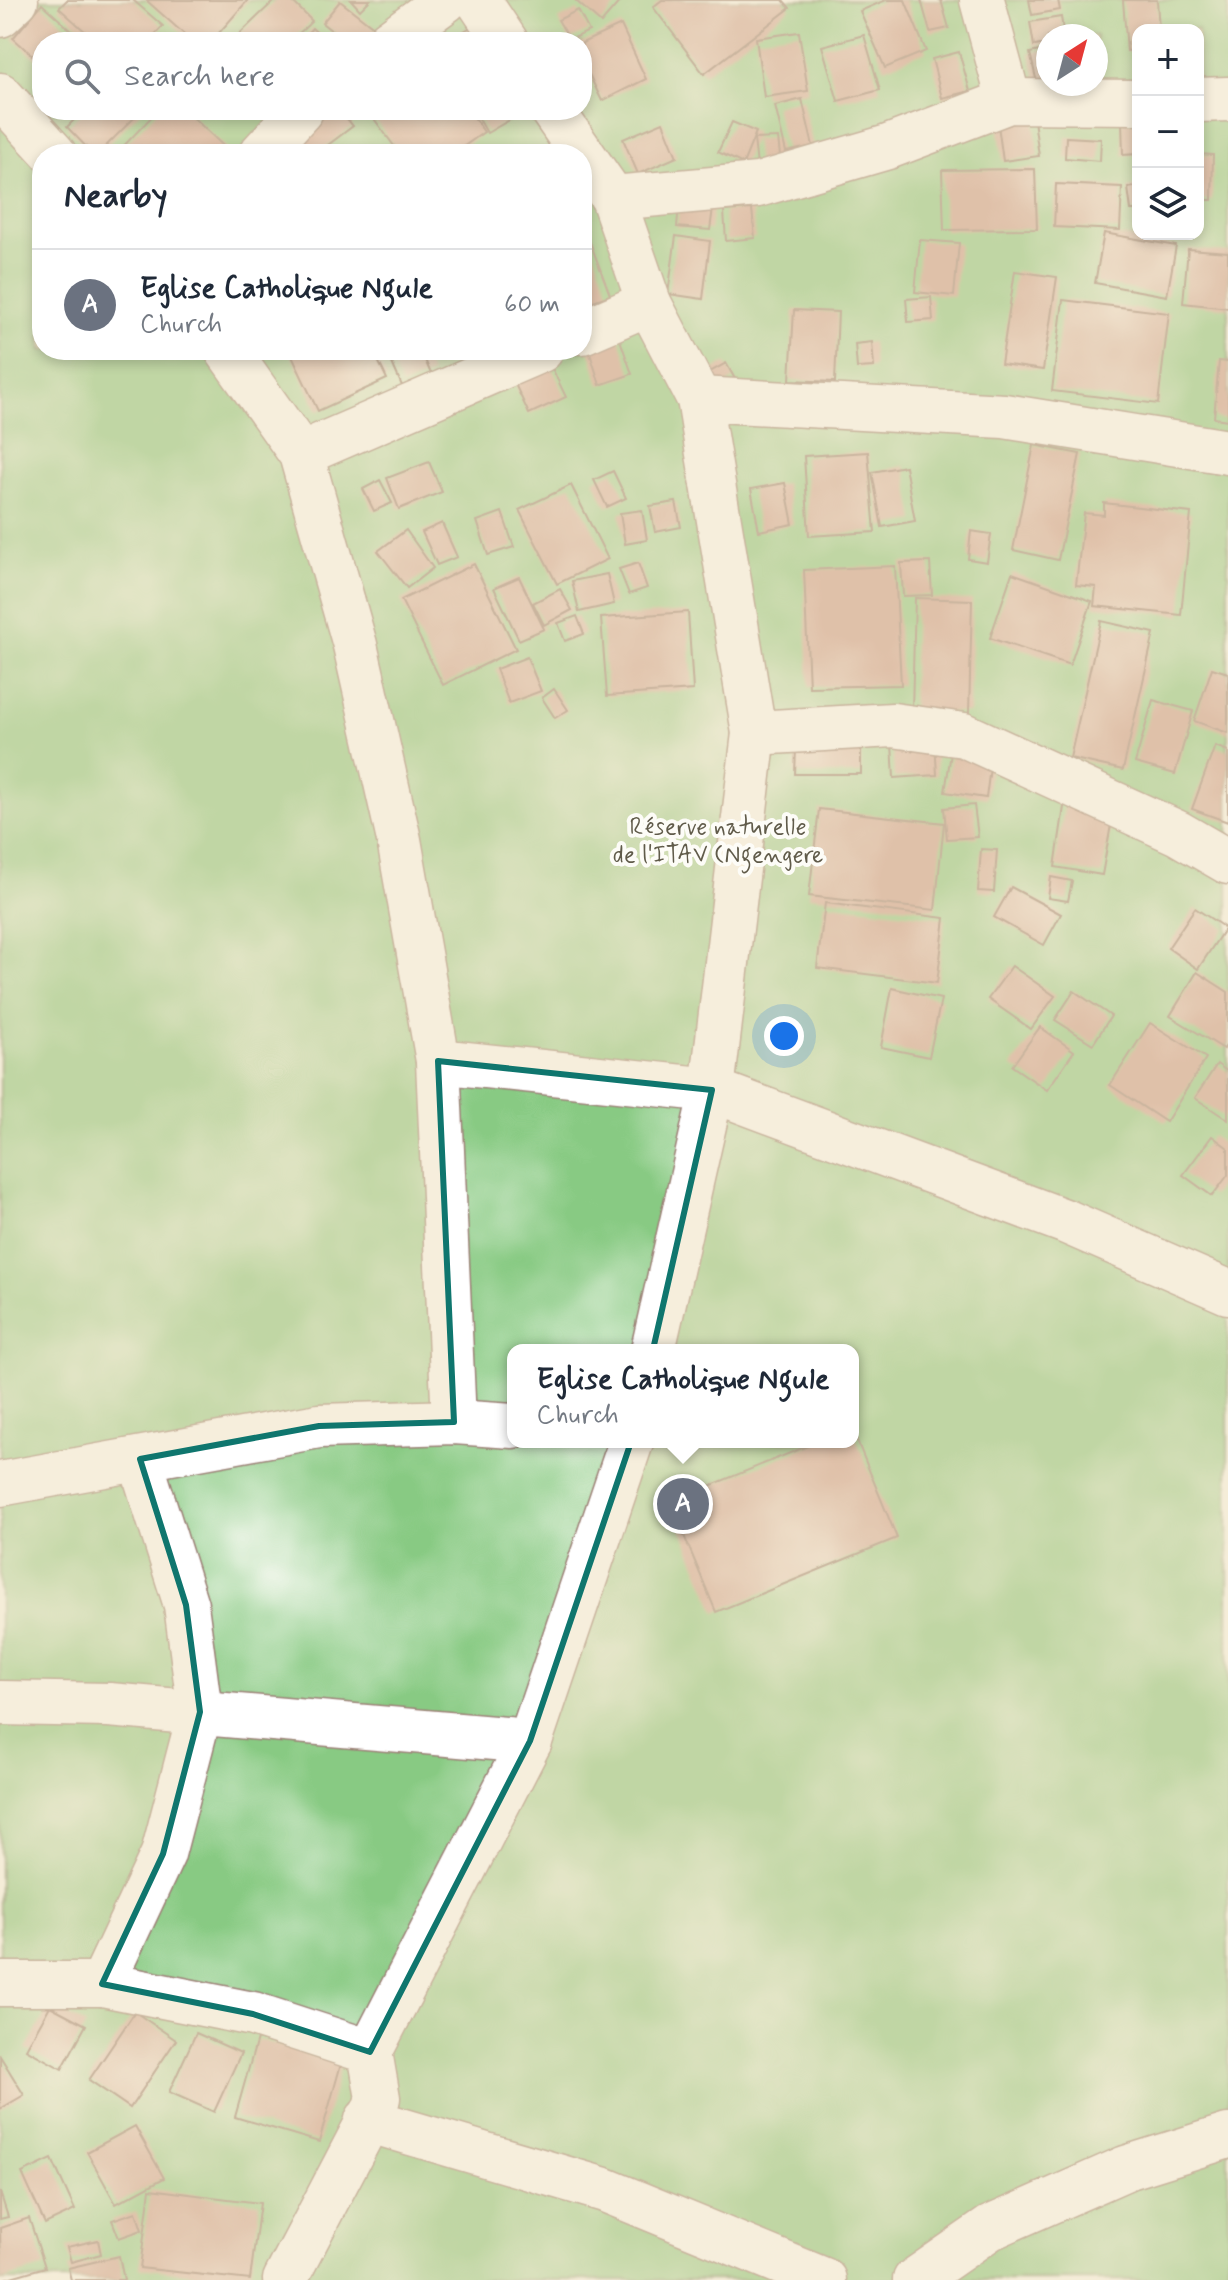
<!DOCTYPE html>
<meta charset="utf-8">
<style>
body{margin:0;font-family:Mynerve,sans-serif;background:#f6f6f7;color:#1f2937}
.controls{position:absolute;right:24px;top:24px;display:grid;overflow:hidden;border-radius:16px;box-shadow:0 4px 12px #0003}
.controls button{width:72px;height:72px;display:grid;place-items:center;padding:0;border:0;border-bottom:2px solid #e0e1e3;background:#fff;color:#1f2937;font:40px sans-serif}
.compass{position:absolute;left:1036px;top:24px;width:72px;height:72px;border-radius:50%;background:#fff;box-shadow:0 4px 12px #0003;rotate:36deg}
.you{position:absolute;left:784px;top:1036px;width:28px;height:28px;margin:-20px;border:6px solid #fff;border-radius:50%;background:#1a73e8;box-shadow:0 0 0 12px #1a73e833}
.badge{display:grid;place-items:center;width:52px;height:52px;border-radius:50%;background:#ea580c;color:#fff;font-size:26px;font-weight:700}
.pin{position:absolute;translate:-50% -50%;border:4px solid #fff;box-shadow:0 2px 8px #0006}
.popup{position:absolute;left:507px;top:1344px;width:352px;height:104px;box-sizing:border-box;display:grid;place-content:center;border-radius:16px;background:#fff;filter:drop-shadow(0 2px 6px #0005);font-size:26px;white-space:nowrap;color:#747a83}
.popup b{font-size:30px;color:#1f2937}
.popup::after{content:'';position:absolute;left:50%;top:100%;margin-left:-16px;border:16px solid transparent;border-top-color:#fff}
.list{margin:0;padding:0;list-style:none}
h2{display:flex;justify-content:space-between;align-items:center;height:104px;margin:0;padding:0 32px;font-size:34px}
h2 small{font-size:26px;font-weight:400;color:#747a83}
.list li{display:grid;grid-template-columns:52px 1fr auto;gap:24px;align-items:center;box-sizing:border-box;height:112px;padding:0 32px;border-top:2px solid #e0e1e3}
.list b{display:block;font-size:30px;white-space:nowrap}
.list p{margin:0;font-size:26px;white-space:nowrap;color:#747a83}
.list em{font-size:26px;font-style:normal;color:#747a83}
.icon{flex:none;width:44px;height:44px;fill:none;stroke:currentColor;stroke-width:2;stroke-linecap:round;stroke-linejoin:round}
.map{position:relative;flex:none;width:1228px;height:2280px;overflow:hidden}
.search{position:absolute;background:#fff;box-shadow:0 4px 12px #0003;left:32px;top:32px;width:560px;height:88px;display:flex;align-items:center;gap:20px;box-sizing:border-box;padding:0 28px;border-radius:32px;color:#747a83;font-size:30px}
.panel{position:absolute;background:#fff;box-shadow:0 4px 12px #0003;left:32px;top:144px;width:560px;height:216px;border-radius:32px}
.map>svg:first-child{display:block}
.green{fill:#88ca83;stroke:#697457;stroke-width:2;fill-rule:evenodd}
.building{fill:#cd9b8f}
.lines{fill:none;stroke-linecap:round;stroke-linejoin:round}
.minor-casing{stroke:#9c8076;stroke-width:47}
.minor{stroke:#fff;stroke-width:44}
.marked{fill:none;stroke:#0f766e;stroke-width:6;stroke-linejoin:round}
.labels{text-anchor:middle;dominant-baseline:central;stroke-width:8;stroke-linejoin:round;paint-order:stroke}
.park-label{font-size:24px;fill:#605b4a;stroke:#fdfcf7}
</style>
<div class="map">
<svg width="1228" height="2280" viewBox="0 0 1228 2280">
<rect width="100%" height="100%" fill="#fdfcf7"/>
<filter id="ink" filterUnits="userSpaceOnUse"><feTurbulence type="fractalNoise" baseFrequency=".0125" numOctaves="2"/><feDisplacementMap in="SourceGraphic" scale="16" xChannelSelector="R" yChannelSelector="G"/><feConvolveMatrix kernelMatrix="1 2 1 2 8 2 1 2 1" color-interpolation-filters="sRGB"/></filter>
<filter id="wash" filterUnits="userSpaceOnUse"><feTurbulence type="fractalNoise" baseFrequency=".006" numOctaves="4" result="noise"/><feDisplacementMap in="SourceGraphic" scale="32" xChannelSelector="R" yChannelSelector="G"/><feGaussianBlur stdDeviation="1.8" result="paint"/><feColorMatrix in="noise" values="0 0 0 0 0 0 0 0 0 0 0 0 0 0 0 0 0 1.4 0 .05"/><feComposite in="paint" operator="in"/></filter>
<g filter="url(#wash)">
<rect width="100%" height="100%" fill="#efe0c0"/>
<path class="green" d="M0,0H1228V2280H0ZM1138,30H1198V234H1138ZM1048,36H1096V84H1048ZM42,42H582V110H42ZM42,154H582V350H42ZM513,1350H853V1442H513Z"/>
<g id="blocks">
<g class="building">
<path d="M67,0H133L163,26L148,42H97L59,8Z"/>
<path d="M146,0H248L211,42H193Z"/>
<path d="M275,0H291L312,21L290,42H231Z"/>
<path d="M351,0H370L360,10Z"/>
<path d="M575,0H621L601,23Z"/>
<path d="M662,0H783L790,8L704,74L653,7Z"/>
<path d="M886,0H905L926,51L885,68L860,11Z"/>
<path d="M921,0H941L949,28L930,32Z"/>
<path d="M1029,0H1058L1060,10L1032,15Z"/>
<path d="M1123,0H1157L1159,30H1138V50L1127,51Z"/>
<path d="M340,1L380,32L372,42H346L322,23Z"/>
<path d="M42,4L84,42H42V64L13,38Z"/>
<path d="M578,10L589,31L570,40L558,20Z"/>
<path d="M1061,17L1064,36H1048V44L1034,46L1030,22Z"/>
<path d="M476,24L487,42H445Z"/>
<path d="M621,25L646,79L602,101L582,60V43Z"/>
<path d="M312,28L324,39L321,42H300Z"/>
<path d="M799,32L808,91L764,97L756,38Z"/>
<path d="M864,35L880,90L838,101L822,46Z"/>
<path d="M1048,49V86L1038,87L1030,53Z"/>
<path d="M959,52L970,91L942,98L932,59Z"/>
<path d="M802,99L813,146L786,152L775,106Z"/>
<path d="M84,110H142L98,154H93L67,127Z"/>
<path d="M158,110H185L232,154H116Z"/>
<path d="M316,110H340L353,126L316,154H295L282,136Z"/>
<path d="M380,110H469L484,132L453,154H400L372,116Z"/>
<path d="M474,110H527L487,133Z"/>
<path d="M1033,113L1039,156L1003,161L997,118Z"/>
<path d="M663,122L677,157L638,174L623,139Z"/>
<path d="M732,122L756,132L743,164L718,152Z"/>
<path d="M1122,122H1138V154L1123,155Z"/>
<path d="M1066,137L1101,139L1100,161L1065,158Z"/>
<path d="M778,138L781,165L757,166L754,139Z"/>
<path d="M1198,154L1213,155L1212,200H1198Z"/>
<path d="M1035,169L1037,229L944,230L942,170Z"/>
<path d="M1056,184L1122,187L1120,230L1054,227Z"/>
<path d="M1138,186V210H1131L1128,188Z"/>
<path d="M679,204L713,208L710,230L677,227Z"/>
<path d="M752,209L755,238L726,241L724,211Z"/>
<path d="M582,221L610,295L582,305Z"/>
<path d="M1104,233L1176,246L1167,296L1095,283Z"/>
<path d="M676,236L710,241L703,299L668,294Z"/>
<path d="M920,240L959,243L954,296L915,292Z"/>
<path d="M1188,249L1228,252V308L1183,303Z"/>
<path d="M1015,271L1057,277L1043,370L1001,364Z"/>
<path d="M931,297L933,320L908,322L906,299Z"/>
<path d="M1063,300L1169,313L1158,404L1052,391Z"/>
<path d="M794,310L838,312L835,382L790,380Z"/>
<path d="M619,337L632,374L600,385L588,347Z"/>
<path d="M872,342L874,367L857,368L855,344Z"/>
<path d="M289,350H373L387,379L318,411Z"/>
<path d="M399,350H421L431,374L402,386L388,354Z"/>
<path d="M1219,361L1228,362V420L1214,418Z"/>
<path d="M726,363L735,379L716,390L706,374Z"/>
<path d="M551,366L566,397L529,414L514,382Z"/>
<path d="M1034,445L1080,454L1058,560L1013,550Z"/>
<path d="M868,452L875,532L809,536L804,456Z"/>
<path d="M429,462L442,492L399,509L387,478Z"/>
<path d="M905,466L915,521L882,527L872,472Z"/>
<path d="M613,471L626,498L607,507L594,480Z"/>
<path d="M380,480L392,503L374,511L363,489Z"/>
<path d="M785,483L793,524L759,531L751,489Z"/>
<path d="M571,485L608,559L557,584L519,510Z"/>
<path d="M676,502L681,527L655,532L650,506Z"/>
<path d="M1104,503L1191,513L1181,615L1094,606L1096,587L1076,585L1084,513L1104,515Z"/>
<path d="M642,510L647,540L625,544L620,513Z"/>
<path d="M502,512L514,547L488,555L477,521Z"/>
<path d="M442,523L457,557L437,565L422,532Z"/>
<path d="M406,530L433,568L407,588L378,551Z"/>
<path d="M971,531L991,534L987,562L968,559Z"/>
<path d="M930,562L932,595L903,596L901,563Z"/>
<path d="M638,563L647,588L629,594L619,569Z"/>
<path d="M474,564L516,649L443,685L401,600Z"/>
<path d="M895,566L901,685L809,687L804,570Z"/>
<path d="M1012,573L1092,601L1070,665L990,638Z"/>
<path d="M607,574L614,604L579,612L572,581Z"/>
<path d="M519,577L544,629L519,640L494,588Z"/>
<path d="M560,589L572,610L544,625L533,603Z"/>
<path d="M915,598L972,600L969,713L912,711Z"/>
<path d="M688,612L693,690L607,696L601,618Z"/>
<path d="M577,616L584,634L565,641L558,623Z"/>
<path d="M1101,621L1154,633L1123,770L1070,758Z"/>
<path d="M527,657L541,691L509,703L496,669Z"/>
<path d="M1212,668L1228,673V733L1194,721Z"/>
<path d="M554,689L568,710L555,718L542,698Z"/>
<path d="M1153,700L1193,711L1175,774L1135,763Z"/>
<path d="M935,741L937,775L894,778L892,744Z"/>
<path d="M1215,746L1228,751V822L1192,809Z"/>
<path d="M861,747V774H795L796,748Z"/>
<path d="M951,753L991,760L986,798L945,792Z"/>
<path d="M1065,800L1114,808L1102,875L1055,867Z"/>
<path d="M974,805L978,837L947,839L944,808Z"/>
<path d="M819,809L944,823L935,910L809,896Z"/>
<path d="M981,849L997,850L994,892L978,891Z"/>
<path d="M1051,877L1072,881L1068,901L1048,898Z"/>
<path d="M1011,887L1061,914L1044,945L994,917Z"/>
<path d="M825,903L945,918L937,983L817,968Z"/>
<path d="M1195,908L1225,928L1198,969L1168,948Z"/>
<path d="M1012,966L1055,996L1031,1029L988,999Z"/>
<path d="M1197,972L1228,992V1042L1224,1049L1170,1016Z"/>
<path d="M892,988L941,999L929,1057L881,1047Z"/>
<path d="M1074,991L1111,1016L1093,1044L1055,1020Z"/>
<path d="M1150,1023L1206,1058L1166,1122L1110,1085Z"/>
<path d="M1040,1027L1074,1051L1047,1090L1012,1066Z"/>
<path d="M1217,1064L1228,1072V1120L1195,1098Z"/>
<path d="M1212,1136L1228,1148V1175L1212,1196L1183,1175Z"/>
<path d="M853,1431L897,1538L716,1612L670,1502L817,1442H853Z"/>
<path d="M50,2006L86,2025L62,2069L26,2049Z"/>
<path d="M135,2012L176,2040L130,2108L89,2080Z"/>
<path d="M196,2033L241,2053L214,2112L169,2092Z"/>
<path d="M257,2039L341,2064L319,2142L235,2117Z"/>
<path d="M0,2056L24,2095L0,2109Z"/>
<path d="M135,2126L164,2178L116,2204L87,2152Z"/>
<path d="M52,2159L75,2210L45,2224L22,2173Z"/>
<path d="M150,2189L260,2203L250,2280L140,2268Z"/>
<path d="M0,2192L8,2217L0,2219Z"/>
<path d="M136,2212L142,2230L119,2238L112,2220Z"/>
<path d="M29,2218L45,2267L1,2280L0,2228Z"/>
<path d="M98,2240L101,2254L71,2262L67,2247Z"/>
<path d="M119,2256L124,2280H71L68,2268Z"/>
</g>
</g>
</g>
<g filter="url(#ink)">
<use href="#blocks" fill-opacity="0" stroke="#9c8076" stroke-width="2"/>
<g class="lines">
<g class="minor-casing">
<g id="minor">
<path d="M478,0L506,42"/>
<path d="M982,0L1009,101"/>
<path d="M0,15L16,0"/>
<path d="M389,42L446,0"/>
<path d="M0,95L54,154"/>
<path d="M1198,100L1228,99"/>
<path d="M552,110L613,198L649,303L699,399L754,733L712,1090L653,1350"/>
<path d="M261,154L301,110"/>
<path d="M613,198L758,185L888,147L1009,101L1138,102"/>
<path d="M582,332L649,303"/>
<path d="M227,350L301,454L355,645L399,840L438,1061L454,1422"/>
<path d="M699,399L1004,416L1228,452"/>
<path d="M301,454L541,350"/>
<path d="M754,733L893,725L964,735L1178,833L1228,862"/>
<path d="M438,1061L712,1090L1067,1222L1228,1292"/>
<path d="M0,1484L319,1426L454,1422L513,1426"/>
<path d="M0,1703L109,1705L530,1741"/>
<path d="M0,1984H102L253,2014L370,2052"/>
<path d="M102,1984L163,1854L200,1712L186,1605L140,1459"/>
<path d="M367,2120L605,2190L824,2280"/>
<path d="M285,2280L374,2110L378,2098L370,2052L530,1741L631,1442"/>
<path d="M915,2280L990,2228L1126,2168L1228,2136"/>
</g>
</g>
<use href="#minor" class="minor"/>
</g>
</g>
<path d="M0 0H1228V2280H0ZM438,1061L712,1090L634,1433L530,1741L370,2052L253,2014L102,1984L163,1854L200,1712L186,1605L140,1459L319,1426L454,1422Z" fill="#efe0c0" fill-opacity=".55" fill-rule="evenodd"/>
<path class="marked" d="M438,1061L712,1090L634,1433L530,1741L370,2052L253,2014L102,1984L163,1854L200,1712L186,1605L140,1459L319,1426L454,1422Z"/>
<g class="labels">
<g class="park-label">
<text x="718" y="827">Réserve naturelle<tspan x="718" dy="28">de l'ITAV (Ngengere</tspan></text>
</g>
</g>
</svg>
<div class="controls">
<button>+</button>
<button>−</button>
<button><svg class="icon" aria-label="layers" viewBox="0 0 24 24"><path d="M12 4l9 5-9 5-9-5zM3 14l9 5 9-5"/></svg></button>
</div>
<svg class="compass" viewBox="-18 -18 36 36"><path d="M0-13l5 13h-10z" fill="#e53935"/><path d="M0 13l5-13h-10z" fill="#747a83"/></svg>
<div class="you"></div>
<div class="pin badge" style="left:683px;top:1504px;background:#6b7280">A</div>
<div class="popup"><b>Eglise Catholique Ngule</b>Church</div>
<div class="search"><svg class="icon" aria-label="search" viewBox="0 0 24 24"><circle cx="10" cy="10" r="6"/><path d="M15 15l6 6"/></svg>Search here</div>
<section class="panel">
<h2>Nearby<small></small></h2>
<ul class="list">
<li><span class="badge" style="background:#6b7280">A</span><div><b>Eglise Catholique Ngule</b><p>Church</p></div><em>60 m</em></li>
</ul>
</section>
</div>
